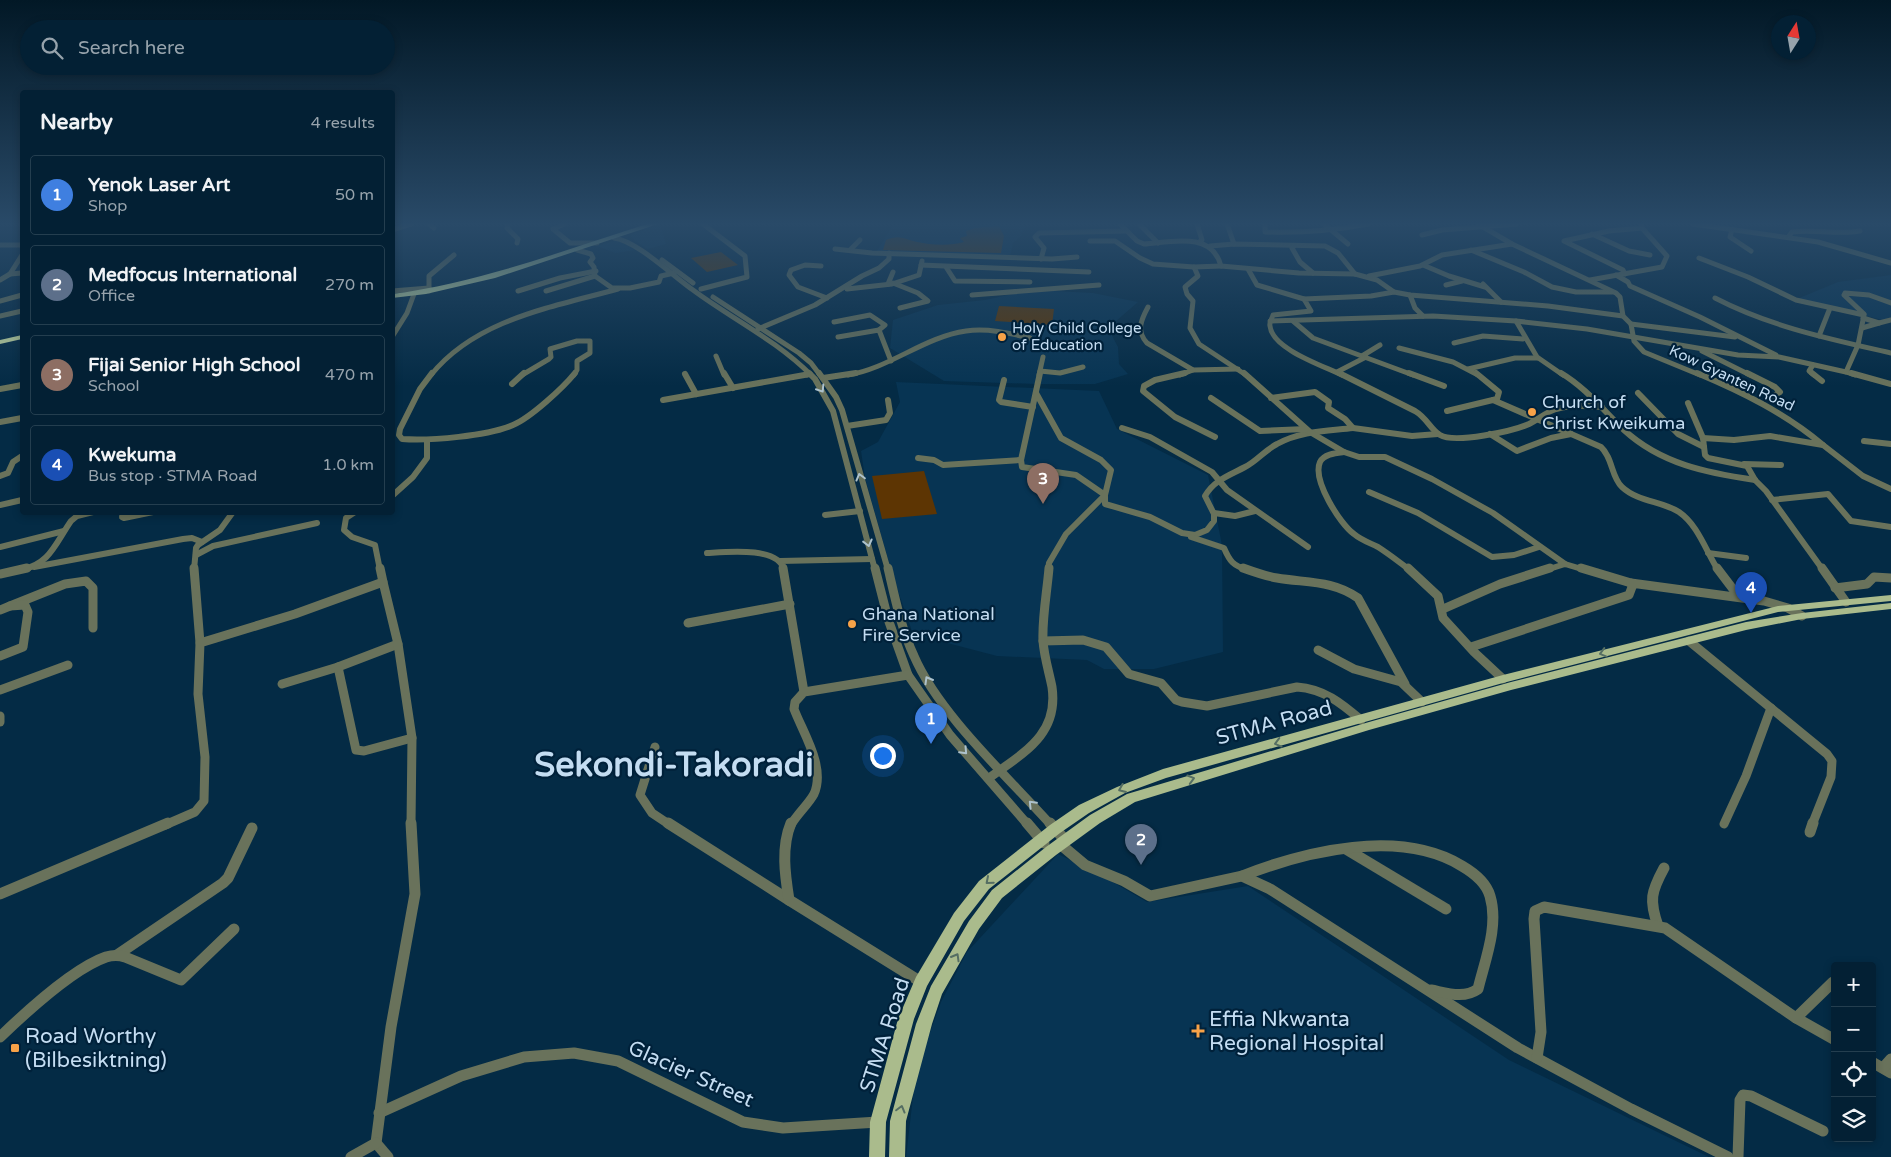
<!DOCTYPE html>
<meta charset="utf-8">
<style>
body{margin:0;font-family:"Varela Round",sans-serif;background:#0d283c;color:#f1f3f6}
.controls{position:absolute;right:15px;bottom:15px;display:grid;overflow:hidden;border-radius:5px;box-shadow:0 2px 8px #0003}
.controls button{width:45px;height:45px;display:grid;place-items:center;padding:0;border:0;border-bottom:1px solid #243e4f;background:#032034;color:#f1f3f6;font:25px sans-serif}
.compass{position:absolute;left:1771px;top:15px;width:45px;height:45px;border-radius:50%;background:#032034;box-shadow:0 2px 8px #0003;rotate:11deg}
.you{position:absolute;left:882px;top:755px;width:18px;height:18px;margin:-12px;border:4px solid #fff;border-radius:50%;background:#1a73e8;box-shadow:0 0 0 8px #1a73e833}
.badge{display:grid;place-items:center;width:32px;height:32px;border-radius:50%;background:#f7a248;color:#fff;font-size:16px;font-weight:700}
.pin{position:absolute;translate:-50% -41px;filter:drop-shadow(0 1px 2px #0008)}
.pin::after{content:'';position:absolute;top:26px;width:18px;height:15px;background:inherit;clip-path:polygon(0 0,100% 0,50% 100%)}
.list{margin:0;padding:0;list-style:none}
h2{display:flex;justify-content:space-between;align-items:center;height:65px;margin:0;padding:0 20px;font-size:21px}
h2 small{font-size:16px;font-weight:400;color:#97a3ac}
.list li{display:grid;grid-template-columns:32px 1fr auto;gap:15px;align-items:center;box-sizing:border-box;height:80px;margin:0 10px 10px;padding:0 10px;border:1px solid #243e4f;border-radius:5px}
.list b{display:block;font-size:19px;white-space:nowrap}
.list p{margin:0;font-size:16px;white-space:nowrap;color:#97a3ac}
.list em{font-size:16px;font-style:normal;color:#97a3ac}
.icon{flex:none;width:28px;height:28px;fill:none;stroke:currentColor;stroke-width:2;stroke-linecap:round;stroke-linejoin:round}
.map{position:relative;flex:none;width:1891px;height:1157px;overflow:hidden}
.search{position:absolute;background:#032034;box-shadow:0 2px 8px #0003;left:20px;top:20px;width:375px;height:55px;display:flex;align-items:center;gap:12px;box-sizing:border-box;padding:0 18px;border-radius:28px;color:#97a3ac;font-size:19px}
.panel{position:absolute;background:#032034;box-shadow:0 2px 8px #0003;left:20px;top:90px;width:375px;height:425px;border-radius:5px}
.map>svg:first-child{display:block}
.built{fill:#073453}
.green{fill:#5d3503}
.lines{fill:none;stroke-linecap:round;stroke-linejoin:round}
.minor-far3{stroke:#69725b;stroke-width:5}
.minor-far2{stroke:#69725b;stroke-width:6}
.minor-far1{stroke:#69725b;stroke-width:9}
.minor{stroke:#69725b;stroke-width:11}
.major{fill:#aabb8c;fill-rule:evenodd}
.highway{fill:#c4d89f;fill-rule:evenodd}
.oneway{stroke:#adc2cc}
.oneway2{stroke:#556e63}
.poi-dot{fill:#f7a248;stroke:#00213a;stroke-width:2}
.labels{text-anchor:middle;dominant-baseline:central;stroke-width:4.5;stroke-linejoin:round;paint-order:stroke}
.far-poi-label{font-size:15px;fill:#c4ddf2;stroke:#00213a;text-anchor:start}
.far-street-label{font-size:15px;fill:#c4ddf2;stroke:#00213a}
.poi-label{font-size:18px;fill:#c4ddf2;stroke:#00213a;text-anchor:start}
.near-street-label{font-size:21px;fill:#c4ddf2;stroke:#00213a}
.near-poi-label{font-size:21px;fill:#c4ddf2;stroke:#00213a;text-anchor:start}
.near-town-label{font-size:34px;font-weight:bold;fill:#c4ddf2;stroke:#00213a}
</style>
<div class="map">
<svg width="1891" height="1157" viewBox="0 0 1891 1157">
<rect width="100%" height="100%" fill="#042b45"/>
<g class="built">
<path d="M660,224L666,244L648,249L635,241L630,235Z"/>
<path d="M894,224H1026L1021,236L1013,243L1010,257L877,251Z"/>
<path d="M617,240L636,250L615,253L597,246Z"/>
<path d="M1891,275V322L1797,299L1838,282Z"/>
<path d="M1054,291L1093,293L1138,302L1108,328L1118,347L1119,364L1128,374L1095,384H1036L944,381L890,348L893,320L938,305L985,300L1017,293Z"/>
<path d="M896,382L1099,391L1117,429L1208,475L1222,545L1223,652L1154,669H1104L1087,660L997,656L913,634L893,577L865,478L861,451L878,442L900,402Z"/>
<path d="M1058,854L1104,877L1147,902L1248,886L1509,1060L1709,1157H906L916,1071L941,1002L967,952Z"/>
</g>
<g class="green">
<path d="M999,226L1004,236L1001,253L883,250L886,240C899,234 905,239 917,242C931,245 950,246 964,242L960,238L967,236L966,231L975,228Z"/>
<path d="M721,252L738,265L707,272L691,258Z"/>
<path d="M999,306L1054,309L1052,325L995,321Z"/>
<path d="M924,471L937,514L882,519L872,476Z"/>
</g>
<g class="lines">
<g class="minor-far3">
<path d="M429,224L434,228"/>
<path d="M508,224L507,228L518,239L517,243"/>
<path d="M564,224L553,229L570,243H597"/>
<path d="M1120,224L1137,241L1144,244C1171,242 1212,231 1221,266L1299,273L1355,274L1377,280L1394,292L1410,295L1548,306L1623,316"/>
<path d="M1139,224L1158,243"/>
<path d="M1197,224L1202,240L1199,242"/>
<path d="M1227,224L1234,244"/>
<path d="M1265,224V232C1302,233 1332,231 1368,224"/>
<path d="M1324,224L1348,244"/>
<path d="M1478,224L1512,244L1616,293L1620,297L1623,316L1631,324L1634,341L1644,352L1700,375"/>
<path d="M1693,224L1818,242L1891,263"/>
<path d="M395,229L411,224"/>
<path d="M1732,229L1730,237L1751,251"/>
<path d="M1592,234L1629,251L1650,255"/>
<path d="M1422,235L1442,230L1516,224"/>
<path d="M1789,236L1792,232C1815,229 1837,235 1860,231"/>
<path d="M614,238C637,241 673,276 693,290C732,319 776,340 811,375"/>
<path d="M1090,241H1115L1140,258L1153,264L1194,267"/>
<path d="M0,245H22"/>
<path d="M1210,246L1234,244L1325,246L1338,253L1355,274"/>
<path d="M1294,246L1292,248L1300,262L1313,273"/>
<path d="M835,249L872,253L1052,259L1077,257"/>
<path d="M577,250L591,254L593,258L590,262L594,267L595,276L612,288H630L659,282L661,276L674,273"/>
<path d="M850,250L860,240"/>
<path d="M1471,250L1524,272L1552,287L1576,292H1612"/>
<path d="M1699,258L1748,277L1796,300L1864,315L1858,345L1846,372L1855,375"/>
<path d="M1041,259L1044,248L1035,237L1039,233L1126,231"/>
<path d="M662,260L693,283"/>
<path d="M921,265L1089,272"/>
<path d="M1423,265L1449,276L1485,287"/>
<path d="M821,266L805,265L791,270L789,275L798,287L827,298"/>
<path d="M1221,266L1194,267L1198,276L1185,287L1187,294L1193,301L1190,328L1199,344L1246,375"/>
<path d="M946,267L955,281L1030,282"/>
<path d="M1248,269L1257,285L1304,299"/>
<path d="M10,274L22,273"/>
<path d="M1625,274L1623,270L1564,241L1609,231L1642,228L1641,224"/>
<path d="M1616,275L1628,282L1630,286L1700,317L1776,355"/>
<path d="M1369,276L1420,266L1442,255L1512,244"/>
<path d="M0,280L10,274L22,255"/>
<path d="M1590,280L1662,267L1667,256L1642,228"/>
<path d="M893,283L918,293L928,301L900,308"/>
<path d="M888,284L893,272"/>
<path d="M1483,284L1501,302"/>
<path d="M1446,285L1462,281"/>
<path d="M701,289L747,277L745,256L703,224"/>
<path d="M847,289L892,284L919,275L922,261"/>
<path d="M392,291L429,288"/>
<path d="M429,291V276L454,255"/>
<path d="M518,291L560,278L596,271"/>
<path d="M546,291L595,276"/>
<path d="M972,295L1099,285"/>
<path d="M1410,295L1415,308L1423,316"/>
<path d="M713,297L799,353L811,363L820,375"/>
<path d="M1715,298C1771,327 1830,339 1891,353"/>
<path d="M0,301L22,295"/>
<path d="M1148,307C1141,320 1136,331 1147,343L1193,370L1238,369"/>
<path d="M1864,314L1844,295L1845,293L1869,295L1891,303"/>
<path d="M0,316L22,311"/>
<path d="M1270,321L1433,316L1516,321L1587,329L1738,355L1779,357L1846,372"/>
<path d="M1293,321L1313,338L1413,375"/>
<path d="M1516,321L1537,357L1563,375"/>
<path d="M834,322L870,315L885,325L879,330"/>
<path d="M1879,323L1891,320"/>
<path d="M1631,324L1735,337"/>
<path d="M1862,328L1879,323L1863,318"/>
<path d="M758,329L815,305L862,276L879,268L889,259V253"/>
<path d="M1819,336L1830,308"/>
<path d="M392,337L407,313L414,294"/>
<path d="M838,337L879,330L891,361"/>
<path d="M1454,343L1483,336L1523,339"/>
<path d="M1399,348L1453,362L1478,375"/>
<path d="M1702,351L1750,375"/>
<path d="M716,356L724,375"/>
<path d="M1362,356L1380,345"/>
<path d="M1813,365L1809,371L1814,375"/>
<path d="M1468,369L1515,358H1538"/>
<path d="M1040,371L1060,373L1083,367"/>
<path d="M1337,372L1366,357"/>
<path d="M431,375C476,319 553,307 618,289"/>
<path d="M522,375L549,359L551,357L550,349L577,341H590V353L577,361V370L574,375"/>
<path d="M807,375L810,374"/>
<path d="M848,375C890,368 924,337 966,331C987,328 1009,333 1030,338"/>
<path d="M1039,375L1043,357"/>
<path d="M1180,375L1193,370"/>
<path d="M1342,375C1324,366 1272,349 1270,326C1269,322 1272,319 1273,315L1311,311L1304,299L1371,296L1394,292"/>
</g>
<g class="minor-far2">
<path d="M432,373L420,389L400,429L399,435L402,439C430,441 488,436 513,425C530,418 563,388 575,373"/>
<path d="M724,373L733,388"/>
<path d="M809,373L815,379L833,411L875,570"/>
<path d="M819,373L836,397L842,410L888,570"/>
<path d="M1040,373L1021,460L1022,467L1076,475L1105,495V504L1150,517L1182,533L1195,535L1207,530L1214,521V514L1205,496C1214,480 1230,475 1245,467C1257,461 1265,450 1277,444C1300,431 1328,431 1353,428L1345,419L1328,408L1329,402L1315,392L1271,398"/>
<path d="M1185,373L1155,380L1144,386L1143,391L1175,417L1215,437"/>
<path d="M1244,373L1310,432L1344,452L1359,457H1385L1432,479L1493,513L1565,564"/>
<path d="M1339,373L1415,411C1427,418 1431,430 1440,435C1455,444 1513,431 1529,424C1539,419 1546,412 1556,409C1571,405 1587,406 1602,407"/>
<path d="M1409,373L1444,386"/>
<path d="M1561,373C1586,388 1603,410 1624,430C1661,464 1707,473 1755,480"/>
<path d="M1697,373C1742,392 1785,413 1823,445L1770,436L1734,440L1703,438L1705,455L1708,458L1747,466L1755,480L1766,491L1823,570"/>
<path d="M1747,373L1775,387L1780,392L1774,396"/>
<path d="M1812,373L1822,381"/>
<path d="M1851,373L1891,384"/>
<path d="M685,374L696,394"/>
<path d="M823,378L856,373"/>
<path d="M1004,380L999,400L1001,402L1033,407"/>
<path d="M512,384L524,373"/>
<path d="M0,389L22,385"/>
<path d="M1036,393L1061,438L1101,460L1111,470L1105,495L1066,534L1049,563L1048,570"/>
<path d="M1638,393L1678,434L1704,447"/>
<path d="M1211,398L1260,431L1306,429"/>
<path d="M663,400L810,374"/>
<path d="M1493,400L1601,447C1613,458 1611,477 1622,487C1638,502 1662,501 1679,512C1698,525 1706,551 1718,570"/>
<path d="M1688,403L1703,438"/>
<path d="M1447,411L1497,399L1499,392L1476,373"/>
<path d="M0,422L22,418"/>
<path d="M847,426L886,420L890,413L888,400"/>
<path d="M1122,428L1150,437L1212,472L1227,490L1308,547"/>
<path d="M1353,428L1412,436L1438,434"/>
<path d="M1490,434L1517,451L1551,438L1571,434"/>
<path d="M1864,441L1891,444"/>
<path d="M1823,445L1863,476L1891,489"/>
<path d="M1344,452C1336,453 1324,454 1320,462C1312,480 1340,524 1354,534C1361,540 1370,543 1378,547C1389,554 1399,562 1410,570"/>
<path d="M918,458L934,460L943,465L1021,460"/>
<path d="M1744,464L1781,465"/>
<path d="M0,476L8,473L13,462L22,456"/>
<path d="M1369,492L1418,513L1492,557L1514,555L1539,547"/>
<path d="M392,496L413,477L427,458V440"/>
<path d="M1772,500L1828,494L1851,521L1891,527"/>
<path d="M0,505L22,500"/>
<path d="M123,512L122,517L124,518L153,512"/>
<path d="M355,512L346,518L344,530L352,537L375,545L380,570"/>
<path d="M1214,513L1235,516L1255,511"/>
<path d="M825,515L860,511"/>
<path d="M1191,537L1224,548C1230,562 1233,565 1247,570"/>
<path d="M0,547L64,531"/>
<path d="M707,553C725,552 779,546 784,570"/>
<path d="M1708,553L1746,558"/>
<path d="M196,555L213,546L317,523"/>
<path d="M780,561L872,559"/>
<path d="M34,567L183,539L192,538L202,542"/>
<path d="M21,570C50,564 55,544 71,521L77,516L93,512"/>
<path d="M194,570L196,548L198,545L220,530L233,512"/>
<path d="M1546,570L1565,564L1585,570"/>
</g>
<g class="minor-far1">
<path d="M194,568L200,643"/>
<path d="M380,568L383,582"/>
<path d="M783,568L804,692"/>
<path d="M875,568L888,619L908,675L950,735L1028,825"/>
<path d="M888,568C895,598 901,628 914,656C939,714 1008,777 1051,825"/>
<path d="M1243,568C1254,572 1265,576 1277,578C1306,583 1333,580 1358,598L1405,684"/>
<path d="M1408,568L1438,596L1443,618L1474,652L1503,679"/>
<path d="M1581,568L1631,583"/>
<path d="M1717,568L1739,597"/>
<path d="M1822,568L1846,602"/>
<path d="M0,574L27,568"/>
<path d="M1835,588L1867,584L1874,577L1891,578"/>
<path d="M10,606L65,584L86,581L93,588V628"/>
<path d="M1443,609L1500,584L1550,568"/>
<path d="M0,610L10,606L25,605L28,612L23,647L0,656"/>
<path d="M688,623L790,604"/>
<path d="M1043,641L1083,640L1106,647L1129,674L1161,683L1176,700L1182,702L1207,706L1297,687C1324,689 1341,703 1361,720"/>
<path d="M1689,641L1827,754L1832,761L1831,777L1812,825"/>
<path d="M1471,647L1629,595L1632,587L1631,583L1764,601L1788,608L1802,616"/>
<path d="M1318,650L1354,669L1401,682L1422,702"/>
<path d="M338,667L356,750L364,751L412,738"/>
<path d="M282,684L338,667L398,644"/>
<path d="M0,690L68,665"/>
<path d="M0,716V722"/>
<path d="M655,747L640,795L652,813L670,825"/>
<path d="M989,778C1023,753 1059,735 1052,687C1049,672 1044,656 1043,641C1042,618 1047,592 1049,568"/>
<path d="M1724,824L1746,776L1771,708"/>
<path d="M165,825L195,812L204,801L205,757L198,694L200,643L295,614L383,582L398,644L412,738L411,825"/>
<path d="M791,825C797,814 808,805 814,794C826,767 803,733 794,709L795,702L804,692L908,675"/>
</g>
<g class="minor">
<path d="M668,823L789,900"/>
<path d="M791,823C781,847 785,875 789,900L921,982"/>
<path d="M1027,823L1044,843"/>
<path d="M1050,823L1065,840"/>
<path d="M1810,832L1813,823"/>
<path d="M1060,844L1085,865L1124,881L1150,896L1242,876L1270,889L1518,1048L1631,1109L1728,1157"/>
<path d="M1346,849L1446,909"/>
<path d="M1242,876C1306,851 1400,828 1462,866C1474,873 1486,882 1490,896C1499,926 1485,960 1478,989C1464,999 1447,993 1431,990"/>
<path d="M0,894L168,823"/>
<path d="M1658,926C1649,900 1651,892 1664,868"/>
<path d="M117,955L223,883L228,878L252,828"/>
<path d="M1796,1018L1833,982"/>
<path d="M0,1037C25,1013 74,968 106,957C113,955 119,955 125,957L181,980L234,929"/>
<path d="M1537,1058L1541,1032L1534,919L1535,911L1544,907L1665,928L1796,1018L1835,1040"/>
<path d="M1872,1062L1891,1073"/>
<path d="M1883,1068L1891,1059"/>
<path d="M379,1113L461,1076L524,1057L574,1053L618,1061L743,1122L783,1128L878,1122"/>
<path d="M376,1143L391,1027L415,894L411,823"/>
<path d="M376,1143L388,1157"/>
<path d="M351,1157L376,1143"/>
<path d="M1738,1157L1740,1100L1743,1095L1751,1096L1823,1131"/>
</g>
<g class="major">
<path d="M1891,595V601L1778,612L1503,683L1166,778L1125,793L1089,813L1060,833L989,889L964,921L927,986L914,1019L886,1122L885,1157H869L870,1122L898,1019L916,977L954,913L979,881L1050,825L1079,805L1117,787L1163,769L1503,675L1778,606Z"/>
<path d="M1891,603V609L1802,619L1746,630L1511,690L1369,730L1135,802L1100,823L1056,855L1002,898L979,929L942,994L932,1024L906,1121L905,1157H889L890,1121L916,1024L931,986L969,921L992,890L1046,847L1090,815L1127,794L1369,722L1511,682L1746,622L1802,613Z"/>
</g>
<g class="highway">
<path d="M647,224H658L495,278L426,294L392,298V294C481,282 562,251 647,224Z"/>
<path d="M22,335V339L0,344V340Z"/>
</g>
</g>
<defs><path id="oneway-chevron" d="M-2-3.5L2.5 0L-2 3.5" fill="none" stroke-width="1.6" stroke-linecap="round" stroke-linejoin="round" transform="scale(1.25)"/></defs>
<g class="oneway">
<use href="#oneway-chevron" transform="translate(821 389) rotate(57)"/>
<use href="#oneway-chevron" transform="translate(860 477) rotate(-105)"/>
<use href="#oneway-chevron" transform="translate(868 543) rotate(76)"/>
<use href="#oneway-chevron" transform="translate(928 680) rotate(-120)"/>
<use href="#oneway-chevron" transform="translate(964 751) rotate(47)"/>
<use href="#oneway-chevron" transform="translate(1032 804) rotate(-134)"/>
</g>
<g class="oneway2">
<use href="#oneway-chevron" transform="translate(1603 653) rotate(165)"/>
<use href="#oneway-chevron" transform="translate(1278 743) rotate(165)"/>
<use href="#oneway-chevron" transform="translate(1191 779) rotate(-16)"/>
<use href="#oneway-chevron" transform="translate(1122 789) rotate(157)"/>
<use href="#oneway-chevron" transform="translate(989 881) rotate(139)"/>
<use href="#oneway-chevron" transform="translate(956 957) rotate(-60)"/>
<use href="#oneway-chevron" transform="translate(901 1109) rotate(-75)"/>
</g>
<linearGradient id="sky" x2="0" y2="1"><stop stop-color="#021826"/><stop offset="0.58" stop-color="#294a68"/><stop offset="1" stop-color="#294a68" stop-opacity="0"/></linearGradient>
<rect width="1891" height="386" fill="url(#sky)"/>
<g class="poi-dot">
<circle cx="1002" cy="337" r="5"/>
<circle cx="1532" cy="412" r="5"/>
<circle cx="852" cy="624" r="5"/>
<path d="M1195.5 1023.5h5v5h5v5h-5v5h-5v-5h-5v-5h5z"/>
<rect x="10" y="1043" width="10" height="10" rx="2.5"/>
</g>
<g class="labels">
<g class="far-poi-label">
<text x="1012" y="328">Holy Child College<tspan x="1012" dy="17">of Education</tspan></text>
</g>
<g class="far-street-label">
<text transform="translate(1732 378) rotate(25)">Kow Gyanten Road</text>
</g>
<g class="poi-label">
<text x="1542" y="402">Church of<tspan x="1542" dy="21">Christ Kweikuma</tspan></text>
<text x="862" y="614">Ghana National<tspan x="862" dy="21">Fire Service</tspan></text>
</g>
<g class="near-street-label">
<text transform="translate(1274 723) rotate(-15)">STMA Road</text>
<text transform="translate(885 1035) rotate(-72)">STMA Road</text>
<text transform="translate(691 1074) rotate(24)">Glacier Street</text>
</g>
<g class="near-poi-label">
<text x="1209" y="1019">Effia Nkwanta<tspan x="1209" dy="24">Regional Hospital</tspan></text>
<text x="25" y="1036">Road Worthy<tspan x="25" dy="24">(Bilbesiktning)</tspan></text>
</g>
<g class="near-town-label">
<text x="674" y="765">Sekondi-Takoradi</text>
</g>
</g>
</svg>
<div class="controls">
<button>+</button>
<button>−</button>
<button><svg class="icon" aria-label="locate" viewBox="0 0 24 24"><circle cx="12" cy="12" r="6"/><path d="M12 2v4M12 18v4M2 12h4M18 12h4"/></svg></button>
<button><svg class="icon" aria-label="layers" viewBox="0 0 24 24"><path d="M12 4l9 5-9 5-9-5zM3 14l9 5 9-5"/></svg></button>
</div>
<svg class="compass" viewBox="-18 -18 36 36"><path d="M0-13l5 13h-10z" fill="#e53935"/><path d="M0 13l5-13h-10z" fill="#97a3ac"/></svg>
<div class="you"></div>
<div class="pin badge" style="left:931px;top:744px;background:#3f7fe0">1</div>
<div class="pin badge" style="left:1141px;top:865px;background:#5c6f8a">2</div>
<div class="pin badge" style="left:1043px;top:504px;background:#8d6e63">3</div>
<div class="pin badge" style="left:1751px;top:613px;background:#1a4fb4">4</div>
<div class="search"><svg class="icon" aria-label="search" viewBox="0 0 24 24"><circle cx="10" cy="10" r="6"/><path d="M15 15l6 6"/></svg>Search here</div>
<section class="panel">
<h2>Nearby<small>4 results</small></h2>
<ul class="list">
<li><span class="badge" style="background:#3f7fe0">1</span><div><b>Yenok Laser Art</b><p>Shop</p></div><em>50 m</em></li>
<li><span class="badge" style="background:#5c6f8a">2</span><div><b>Medfocus International</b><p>Office</p></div><em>270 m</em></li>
<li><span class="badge" style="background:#8d6e63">3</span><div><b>Fijai Senior High School</b><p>School</p></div><em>470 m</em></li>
<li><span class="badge" style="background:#1a4fb4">4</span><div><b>Kwekuma</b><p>Bus stop · STMA Road</p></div><em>1.0 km</em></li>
</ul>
</section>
</div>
